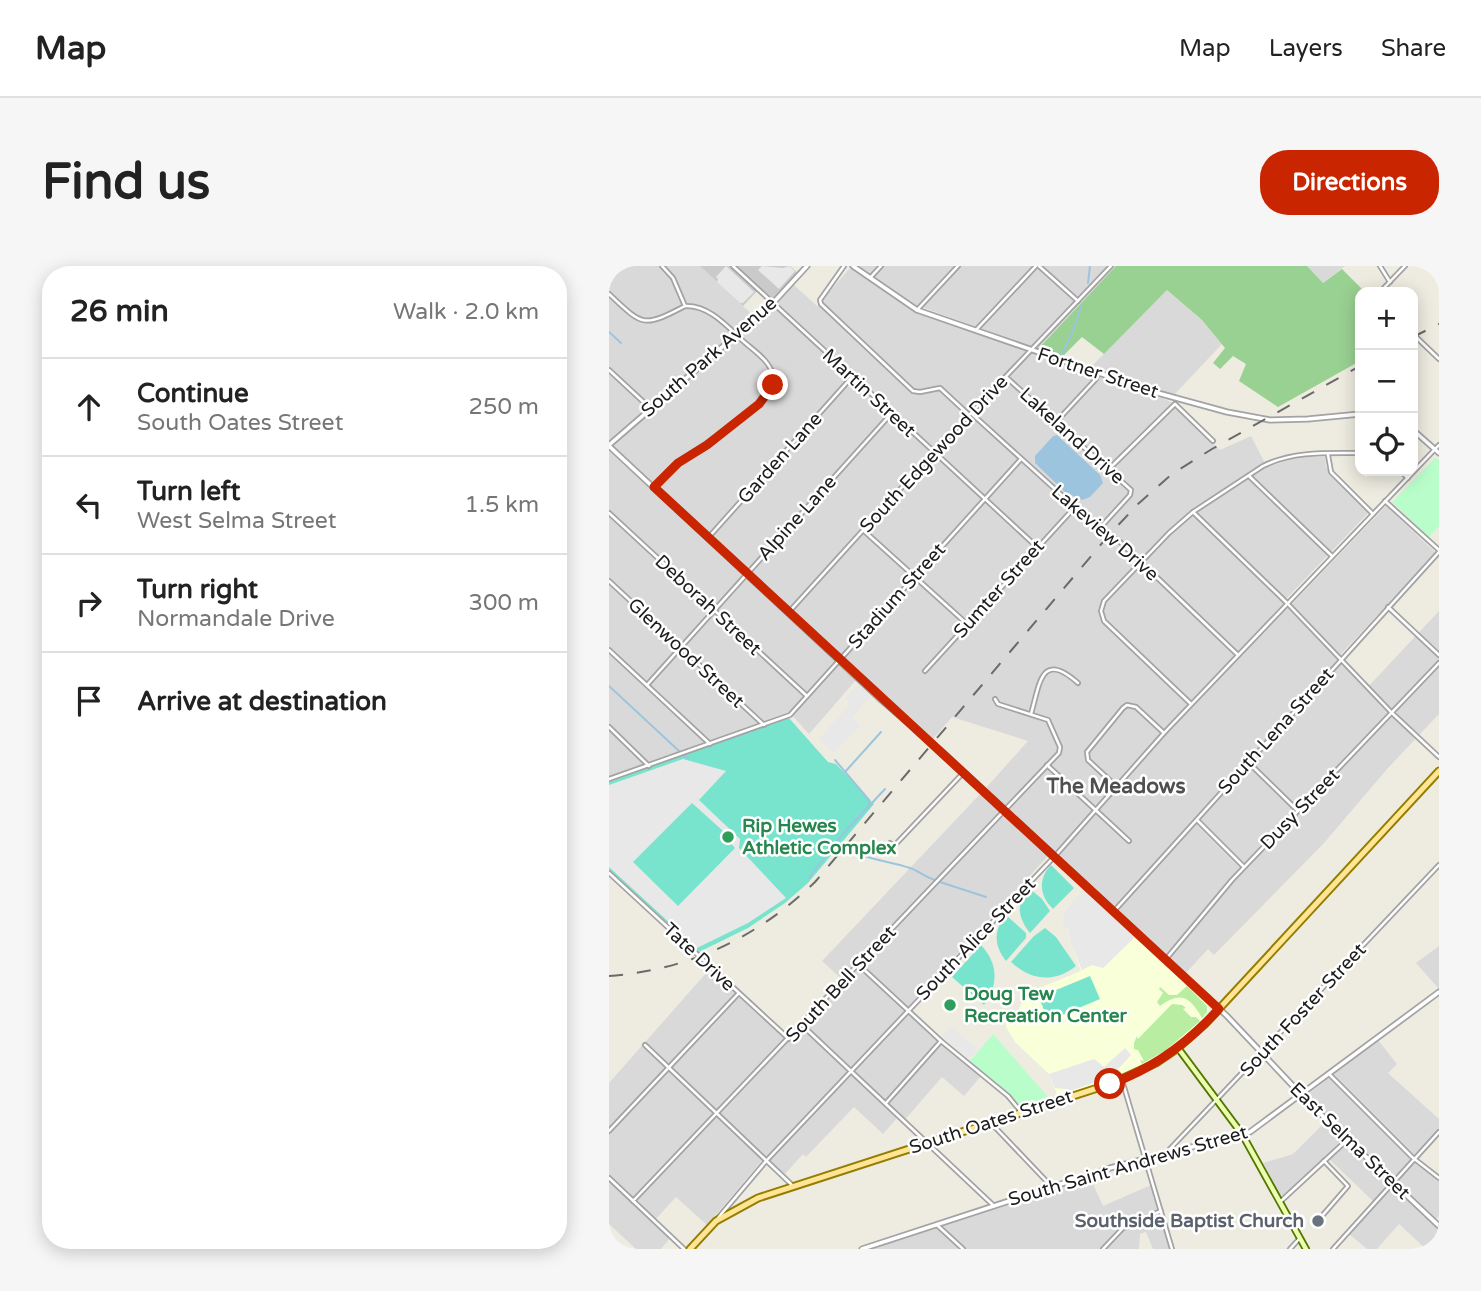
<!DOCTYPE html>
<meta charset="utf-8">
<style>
body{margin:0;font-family:"Varela Round",sans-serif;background:#f6f6f6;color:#222}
.controls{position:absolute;right:21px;top:21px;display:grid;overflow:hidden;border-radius:14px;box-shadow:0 4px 18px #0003}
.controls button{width:63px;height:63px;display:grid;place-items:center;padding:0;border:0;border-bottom:2px solid #e0e0e0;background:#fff;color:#222;font:35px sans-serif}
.stop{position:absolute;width:21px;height:21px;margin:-16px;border:5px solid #c82500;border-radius:50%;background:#fff}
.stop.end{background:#c82500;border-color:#fff;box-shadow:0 2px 7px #0008}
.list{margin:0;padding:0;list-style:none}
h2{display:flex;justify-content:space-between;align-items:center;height:91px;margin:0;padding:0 28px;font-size:30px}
h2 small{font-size:23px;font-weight:400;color:#767676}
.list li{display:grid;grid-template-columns:46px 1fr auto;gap:21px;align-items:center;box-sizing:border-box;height:98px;padding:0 28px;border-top:2px solid #e0e0e0}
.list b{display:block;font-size:26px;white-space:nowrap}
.list p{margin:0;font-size:23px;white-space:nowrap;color:#767676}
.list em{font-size:23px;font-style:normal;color:#767676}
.icon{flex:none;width:38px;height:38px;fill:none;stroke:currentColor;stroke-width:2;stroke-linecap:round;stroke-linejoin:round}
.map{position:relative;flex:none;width:830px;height:983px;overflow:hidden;border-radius:28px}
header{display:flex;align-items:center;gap:42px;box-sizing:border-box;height:98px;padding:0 35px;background:#fff;border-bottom:2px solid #e0e0e0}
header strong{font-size:33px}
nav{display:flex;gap:38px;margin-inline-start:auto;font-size:24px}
.intro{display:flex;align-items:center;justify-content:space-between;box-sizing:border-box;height:168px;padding:0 42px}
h1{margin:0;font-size:49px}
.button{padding:18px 32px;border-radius:28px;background:#c82500;color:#fff;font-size:24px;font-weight:700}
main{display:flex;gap:42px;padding:0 42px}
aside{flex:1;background:#fff;border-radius:28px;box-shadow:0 4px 18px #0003}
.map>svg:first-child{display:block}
.residential{fill:#dad9d9}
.education{fill:#f8ffd9}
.religious{fill:#cacaca}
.grass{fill:#b9eda2}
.forest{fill:#99d192}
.park{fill:#b9fdcb}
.pitch{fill:#78e4ce}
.parking{fill:#e8e8e8;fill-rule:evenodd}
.water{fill:#9dc4df}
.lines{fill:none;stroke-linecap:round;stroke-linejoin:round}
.stream{stroke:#9dc4df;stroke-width:2}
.minor-casing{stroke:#a3a3a3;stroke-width:6}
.tertiary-casing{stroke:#a3a3a3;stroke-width:7}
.secondary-casing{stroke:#537600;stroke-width:8}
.primary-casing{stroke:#947e00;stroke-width:9}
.minor{stroke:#fff;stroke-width:2.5}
.tertiary{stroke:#fff;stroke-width:3.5}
.secondary{stroke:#ebfeaf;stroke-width:4.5}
.primary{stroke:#ffe595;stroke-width:5}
.rail{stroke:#6a6a6a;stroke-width:2;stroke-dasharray:14 14;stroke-linecap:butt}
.route{stroke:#c82500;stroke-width:9}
.leisure-dot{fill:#2e9e5b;stroke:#fff;stroke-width:2.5}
.worship-dot{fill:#6b7280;stroke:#fff;stroke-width:2.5}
.labels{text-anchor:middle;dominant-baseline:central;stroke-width:5;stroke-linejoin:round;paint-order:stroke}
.street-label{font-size:19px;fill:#1c1c1c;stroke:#fff}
.leisure-label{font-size:19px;font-weight:bold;fill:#27864d;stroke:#fff;text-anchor:start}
.worship-label{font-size:19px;font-weight:bold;fill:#5b616d;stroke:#fff;text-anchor:end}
.neighbourhood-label{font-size:21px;font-weight:bold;fill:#4f4f4f;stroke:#fff}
</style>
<header>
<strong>Map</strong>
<nav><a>Map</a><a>Layers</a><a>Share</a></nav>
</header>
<div class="intro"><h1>Find us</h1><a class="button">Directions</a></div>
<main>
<aside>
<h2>26 min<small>Walk · 2.0 km</small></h2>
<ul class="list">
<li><svg class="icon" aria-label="ahead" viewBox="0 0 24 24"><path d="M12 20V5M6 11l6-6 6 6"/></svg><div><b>Continue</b><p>South Oates Street</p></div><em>250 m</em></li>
<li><svg class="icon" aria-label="left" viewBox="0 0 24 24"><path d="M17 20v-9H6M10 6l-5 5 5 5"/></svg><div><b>Turn left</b><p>West Selma Street</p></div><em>1.5 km</em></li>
<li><svg class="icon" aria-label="right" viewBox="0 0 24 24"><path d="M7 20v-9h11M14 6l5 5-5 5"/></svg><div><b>Turn right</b><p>Normandale Drive</p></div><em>300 m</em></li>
<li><svg class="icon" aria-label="arrive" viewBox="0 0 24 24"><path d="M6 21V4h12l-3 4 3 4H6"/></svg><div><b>Arrive at destination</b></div></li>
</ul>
</aside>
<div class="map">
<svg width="830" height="983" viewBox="0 0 830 983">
<rect width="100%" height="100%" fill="#eeece1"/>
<g class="residential">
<path d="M0,0H91L146,51L0,174Z"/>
<path d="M250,0H507L429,83L307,39Z"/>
<path d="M698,0H736L714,17Z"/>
<path d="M241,2L305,45L560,135L611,184L642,170L658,201L689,191H716L717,200L722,209L760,246L674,336L757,423L830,345V448L779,502L715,577L605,689L599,683L576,708L376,523L419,475L343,451L323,474L264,423L4,180V178L28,156L168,37L185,19L208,40Z"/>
<path d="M558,24L593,54L613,78L565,129L482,101Z"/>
<path d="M0,185L247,414L200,468L180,446L0,510Z"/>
<path d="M777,240L827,287L731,389L683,338Z"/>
<path d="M373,526L439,590L296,744L319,767L372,810L355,830L333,811L294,856L289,851L274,868L245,841L197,891L194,888L176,908L157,890L98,959L67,931L44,956L61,972L52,983H27L0,958V817L98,706L102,705L180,776L236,716L213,695Z"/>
<path d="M830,680V723L807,697Z"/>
<path d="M769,774L788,798L779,807L830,853V863L804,892L830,913V950L826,954L698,832V829Z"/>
<path d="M716,856L830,963V983H817L790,958L768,983H758L740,968L767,938L717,890L675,929H671L654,897L684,888Z"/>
<path d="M481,911L494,940L542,919L561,983H544L537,966L531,968L530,983H260Z"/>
</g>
<path class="education" d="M475,621L560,699L597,737L600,743L598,750L586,762L544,795L504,813L449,831L440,808L406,776L397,761V756L409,745L413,736L423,725L472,705L462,678L460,663L453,660L455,647Z"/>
<path class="religious" d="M91,0H181L189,7L161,37L148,25L134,40Z"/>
<g class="grass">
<path d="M578,720L598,740V746L593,752C581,730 571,725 551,740L548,736L554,727L550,723L551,721L560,729H568Z"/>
<path d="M563,738L573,739L577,742L574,743L582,751H587L591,755L557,784L533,798L531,794L535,795L529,784L525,783V777L528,770L529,773Z"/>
</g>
<path class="forest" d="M507,0H698L714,17L733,3L756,26H751V95L669,141L630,115L637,98L624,90L611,103L604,97L616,82L593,54L558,24L495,88L473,71L454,90L429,83Z"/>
<g class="park">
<path d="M827,191L830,194V260L820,271L783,236Z"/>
<path d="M384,768L440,832L414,841L361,795Z"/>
</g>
<g class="pitch">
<path d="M180,452L219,496L227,498L265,538L199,617L176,637L139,662L90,686L0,603V515Z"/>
<path d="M442,599L465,622L444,643C430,629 429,613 442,599Z"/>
<path d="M420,622L433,633L441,645L421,667C409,652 406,637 420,622Z"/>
<path d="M397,649L417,667V672L397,695C385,680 384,664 397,649Z"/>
<path d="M436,662L447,671L467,700C446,717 422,715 402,696L425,670Z"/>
<path d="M372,679C389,697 390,719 375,739L343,711Z"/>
<path d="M481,710L491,733L439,755L430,731Z"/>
</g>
<g class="parking">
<path d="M117,0L145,26L134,37H131L108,16L109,13L107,11Z"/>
<path d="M153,0L174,2L180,0L186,5L170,23L149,4Z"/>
<path d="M249,418L262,430L243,451L251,459L225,487L210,473L241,438L236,432Z"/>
<path d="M74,493L117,505L90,534L131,573L130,582L177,632L139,657L88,682L0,601V519ZM83,537L123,573L121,576L126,582L69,640L24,596Z"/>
<path d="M475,621L527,670L494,702L483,699L473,704L462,678L460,663L453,660L455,647Z"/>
<path d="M342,760L368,783L360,793L333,770Z"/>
<path d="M516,782L522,789L508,804L504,803L487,812V816L458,826L456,823L446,822L440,808L485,793L495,801Z"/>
</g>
<path class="water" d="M448,169L491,209L494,217L481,231L473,234L457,227L426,197V190L444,170Z"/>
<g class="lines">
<g class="stream">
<path d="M479,17L481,0"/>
<path d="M0,66L12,77"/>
<path d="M452,90L466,60L472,40"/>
<path d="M0,420L70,485"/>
<path d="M75,490L79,492"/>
<path d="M226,494L260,534V540"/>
<path d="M236,506L272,466"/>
<path d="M232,579C254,594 277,594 301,602C310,605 316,611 326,614"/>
<path d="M200,612L233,569L276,523"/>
<path d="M331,616L377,631"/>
</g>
<g class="minor-casing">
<g id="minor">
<path d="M53,0L64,12L76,40"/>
<path d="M124,0L428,281"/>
<path d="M235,0L211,34L212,38L304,125L311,126L331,122L359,148"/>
<path d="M430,0L469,35"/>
<path d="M771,0L781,16"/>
<path d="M261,12L272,0"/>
<path d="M771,26L796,0"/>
<path d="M0,28C34,60 34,62 76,40"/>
<path d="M308,44L349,0"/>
<path d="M367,64L427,0"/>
<path d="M804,68L830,93"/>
<path d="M0,104L41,142"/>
<path d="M397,111L522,224L521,229L490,263"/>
<path d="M566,138L604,175"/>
<path d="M362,147L490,263L510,275L629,389"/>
<path d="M447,156L487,113L489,107"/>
<path d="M719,189L722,206L764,248"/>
<path d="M499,204L566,138"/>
<path d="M791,205L799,212"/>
<path d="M640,210L723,290"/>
<path d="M45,221C52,213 59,205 67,198C87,181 168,140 164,111C163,96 144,84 134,75C118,60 100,39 76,40"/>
<path d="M776,235L830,284"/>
<path d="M584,246L678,337L783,447L830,491"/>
<path d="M0,247L198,430"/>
<path d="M254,264L358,358"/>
<path d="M99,272L243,111"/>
<path d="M0,315L155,459"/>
<path d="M779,341L830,389"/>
<path d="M179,347L324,187L502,0"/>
<path d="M0,384L101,478"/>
<path d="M316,405L466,241"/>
<path d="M38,419L282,148"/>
<path d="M582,438L495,355L492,345L495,335L560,267L584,246L654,200C684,185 718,187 751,187"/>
<path d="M422,448C431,417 432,384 469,417"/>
<path d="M0,461L40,500"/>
<path d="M639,496L689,545"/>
<path d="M438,499L520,575"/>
<path d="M0,513L181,449L412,193"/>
<path d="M508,521L479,494L478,486L514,442L518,439L527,441L555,467"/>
<path d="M588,554L635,601"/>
<path d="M281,577L285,580L355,506"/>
<path d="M0,607L180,773"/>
<path d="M506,644L830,286"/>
<path d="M557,693L623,614L830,397"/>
<path d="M250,699L332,775L399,830L413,847"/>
<path d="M194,760L385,940"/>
<path d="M36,779L184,920"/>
<path d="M720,808L803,891L830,912"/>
<path d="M513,814L563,983"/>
<path d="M277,837L332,775"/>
<path d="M383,858L443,921"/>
<path d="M0,865L129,728"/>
<path d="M558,886L830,599"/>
<path d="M0,912L75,983"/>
<path d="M24,935L450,487L451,481L439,454L389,438L386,433"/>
<path d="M671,936L738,874"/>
<path d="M713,950L739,920L715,895"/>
<path d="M109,952L158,894L446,590L555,467L830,179"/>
<path d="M328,959L354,983"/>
<path d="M494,983L514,962L552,945"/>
<path d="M681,983L691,972"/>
<path d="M724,983L830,866"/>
</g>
</g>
<g class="tertiary-casing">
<g id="tertiary">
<path d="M244,0L308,44L545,126L618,146L661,154L699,153L751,148"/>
<path d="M804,164L830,187"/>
<path d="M0,179L164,37L198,0"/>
<path d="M0,180L270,432L339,491L618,750L701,838L830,960"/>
<path d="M253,983L501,902L641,866L830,726"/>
</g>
</g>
<g class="secondary-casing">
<path id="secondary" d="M569,782L633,868L697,983"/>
</g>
<g class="primary-casing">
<path id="primary" d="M81,983L107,955L149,932L501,818L547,797L569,782L596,758L830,505"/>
</g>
<use href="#minor" class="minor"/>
<use href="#tertiary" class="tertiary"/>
<use href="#secondary" class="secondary"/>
<use href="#primary" class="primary"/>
<g class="rail">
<path d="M804,71L830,58"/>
<path d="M0,710C80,704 148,672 206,616L500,269L529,238L563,208L603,183L751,100"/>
</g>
</g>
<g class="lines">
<path class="route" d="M164,119L150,138L98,179L69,197L45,221L610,743C579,777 544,803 501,818"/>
</g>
<g class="leisure-dot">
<circle cx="119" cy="571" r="7"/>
<circle cx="341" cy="739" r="7"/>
</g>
<circle class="worship-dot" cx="709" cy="955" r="7"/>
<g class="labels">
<g class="street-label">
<text transform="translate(100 91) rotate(-41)">South Park Avenue</text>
<text transform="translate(489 107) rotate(18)">Fortner Street</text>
<text transform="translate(260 127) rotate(43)">Martin Street</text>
<text transform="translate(463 170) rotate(42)">Lakeland Drive</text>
<text transform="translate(325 188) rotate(-47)">South Edgewood Drive</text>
<text transform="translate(171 192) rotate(-48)">Garden Lane</text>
<text transform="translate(188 252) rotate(-48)">Alpine Lane</text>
<text transform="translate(496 267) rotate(41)">Lakeview Drive</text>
<text transform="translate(390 323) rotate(-48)">Sumter Street</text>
<text transform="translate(288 330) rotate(-48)">Stadium Street</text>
<text transform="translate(99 339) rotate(43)">Deborah Street</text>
<text transform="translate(77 387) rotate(43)">Glenwood Street</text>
<text transform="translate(667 465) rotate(-48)">South Lena Street</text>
<text transform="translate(691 543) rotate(-46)">Dusy Street</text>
<text transform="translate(367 673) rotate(-46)">South Alice Street</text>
<text transform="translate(90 691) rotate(43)">Tate Drive</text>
<text transform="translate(232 718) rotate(-47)">South Bell Street</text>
<text transform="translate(694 744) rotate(-47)">South Foster Street</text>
<text transform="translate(382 856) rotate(-18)">South Oates Street</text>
<text transform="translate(741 875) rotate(44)">East Selma Street</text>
<text transform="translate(519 900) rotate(-16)">South Saint Andrews Street</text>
</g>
<g class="leisure-label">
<text x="133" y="560">Rip Hewes<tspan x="133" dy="22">Athletic Complex</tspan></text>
<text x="355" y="728">Doug Tew<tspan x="355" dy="22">Recreation Center</tspan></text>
</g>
<g class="worship-label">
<text x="695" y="955">Southside Baptist Church</text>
</g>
<g class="neighbourhood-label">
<text x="507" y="520">The Meadows</text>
</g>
</g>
</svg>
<div class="controls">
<button>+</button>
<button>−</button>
<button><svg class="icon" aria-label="locate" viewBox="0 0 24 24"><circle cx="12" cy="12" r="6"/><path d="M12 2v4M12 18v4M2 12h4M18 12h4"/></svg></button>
</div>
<div class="stop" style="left:501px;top:818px"></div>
<div class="stop end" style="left:164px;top:119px"></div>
</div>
</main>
